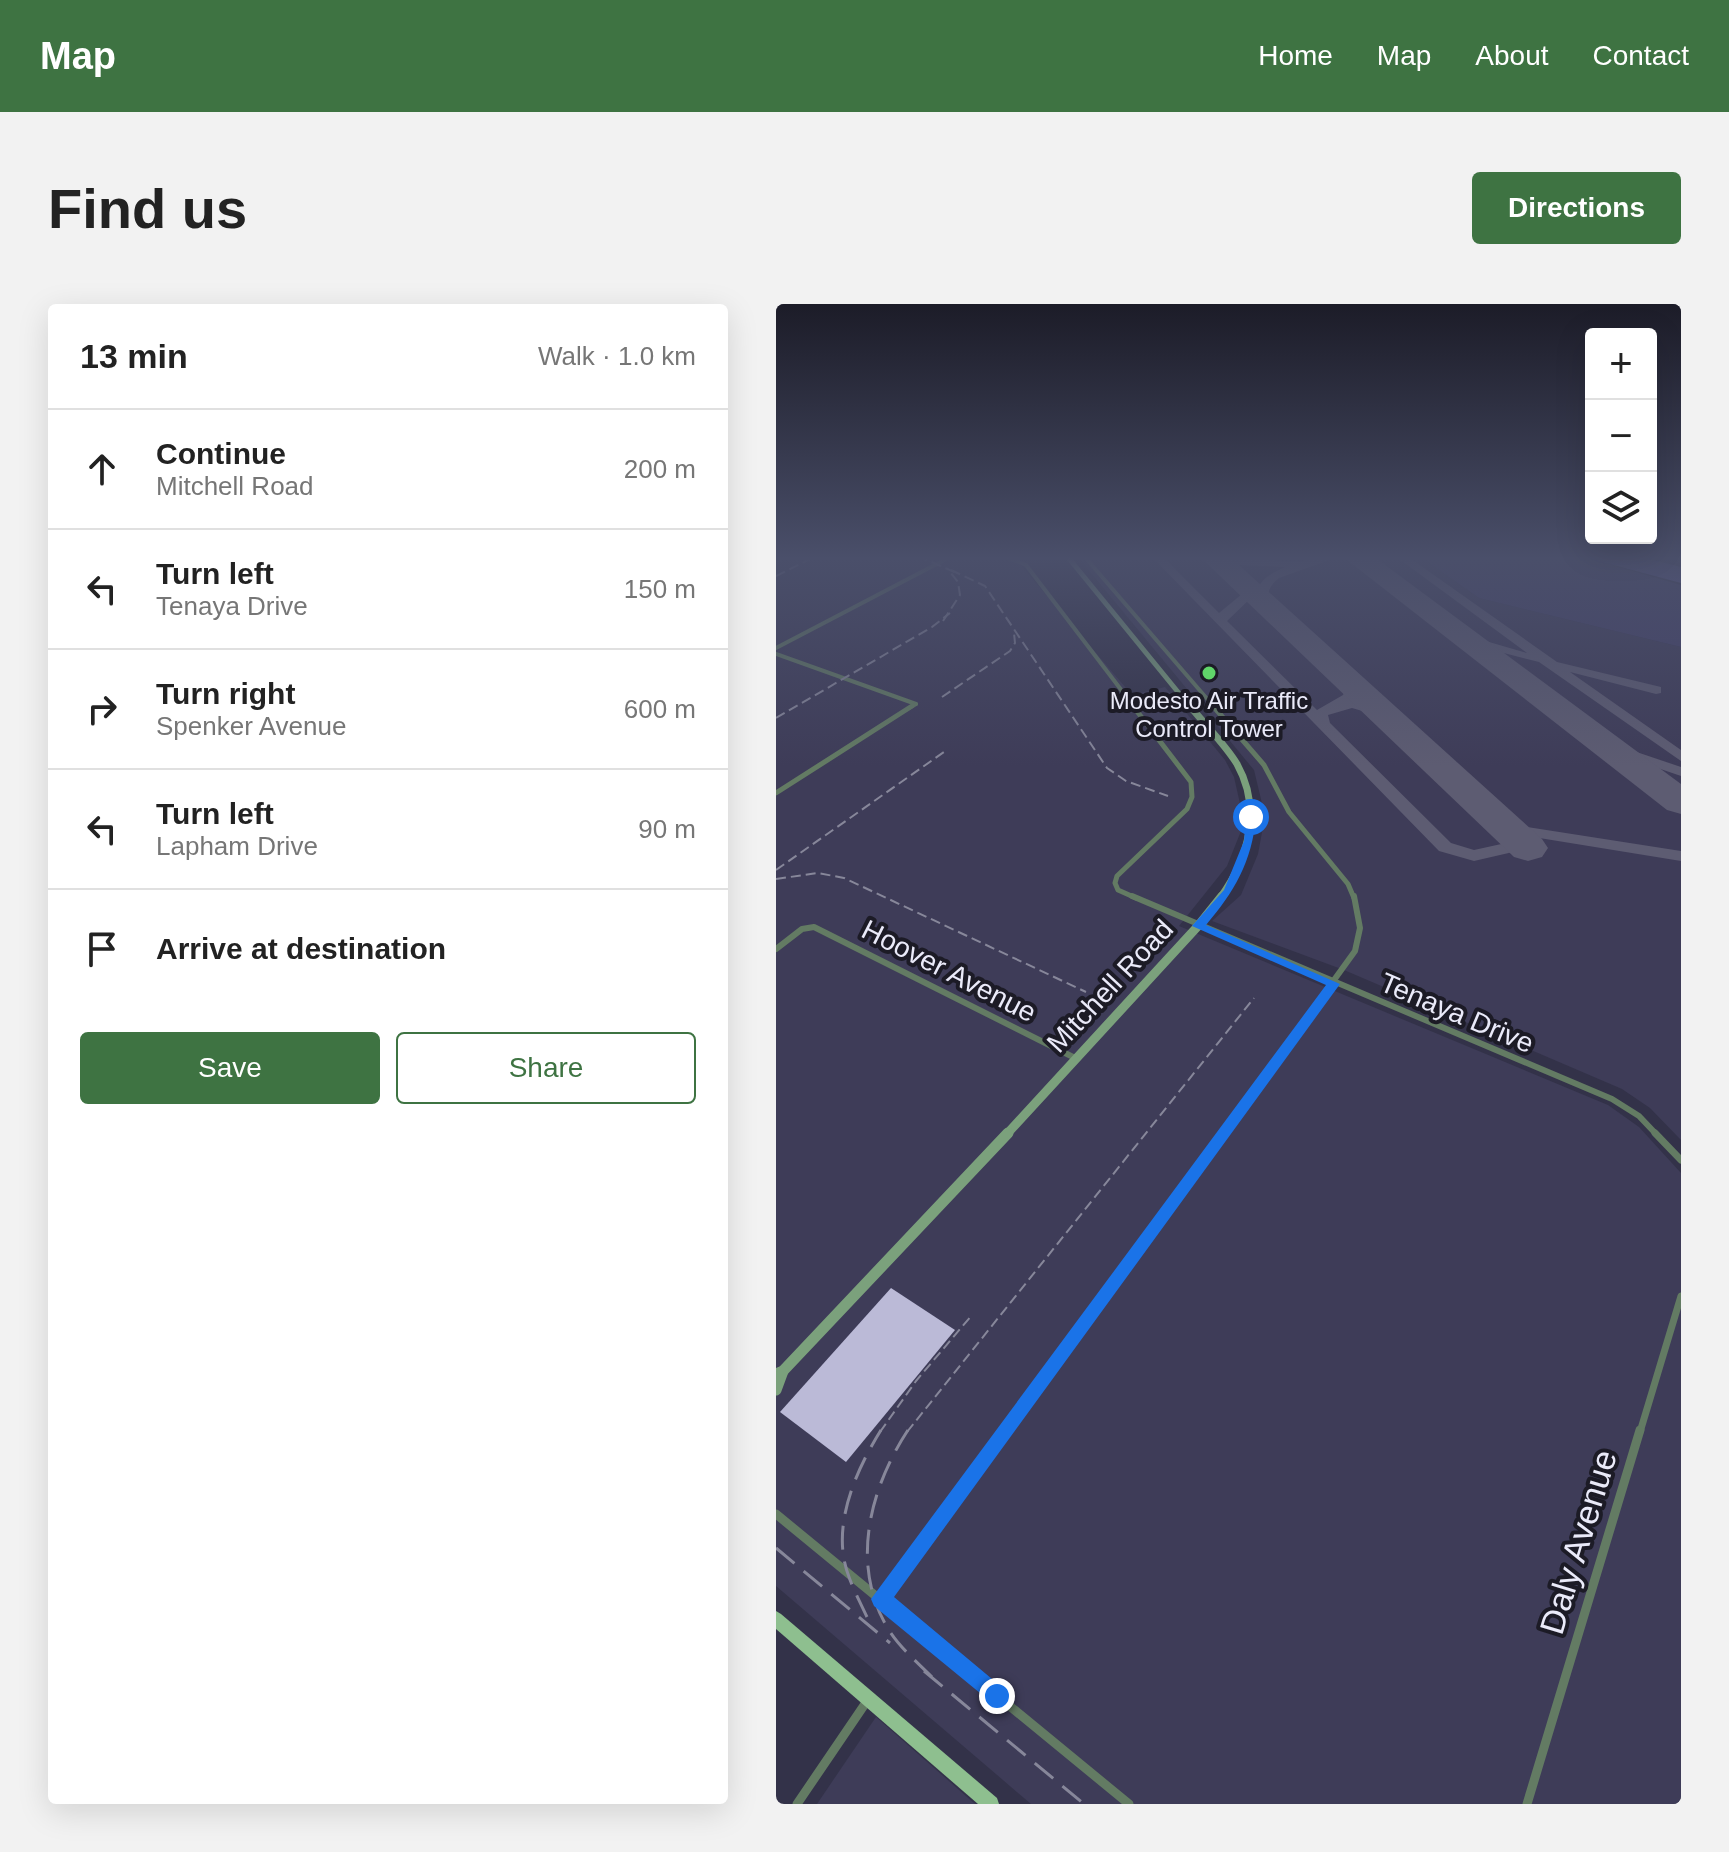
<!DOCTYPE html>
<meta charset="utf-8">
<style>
body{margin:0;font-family:Arial,sans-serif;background:#f2f2f2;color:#222}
.controls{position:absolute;right:24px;top:24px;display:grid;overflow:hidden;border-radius:8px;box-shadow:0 8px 32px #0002}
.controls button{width:72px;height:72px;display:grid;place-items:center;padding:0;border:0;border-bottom:2px solid #e0e0e0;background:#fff;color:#222;font:40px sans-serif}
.stop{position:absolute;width:24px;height:24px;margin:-18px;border:6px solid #1a73e8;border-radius:50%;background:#fff}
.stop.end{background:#1a73e8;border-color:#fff;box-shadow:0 2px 8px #0008}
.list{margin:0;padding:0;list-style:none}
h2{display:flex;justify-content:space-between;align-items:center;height:104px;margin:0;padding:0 32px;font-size:34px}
h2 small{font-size:26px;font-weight:400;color:#767676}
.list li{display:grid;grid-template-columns:52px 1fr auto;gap:24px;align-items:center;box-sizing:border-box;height:120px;padding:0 32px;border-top:2px solid #e0e0e0}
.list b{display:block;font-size:30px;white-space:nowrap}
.list p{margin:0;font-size:26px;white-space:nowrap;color:#767676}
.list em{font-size:26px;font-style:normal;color:#767676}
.actions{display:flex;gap:16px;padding:24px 32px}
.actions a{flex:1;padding:18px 0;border:2px solid #3e7342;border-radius:8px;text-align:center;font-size:28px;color:#3e7342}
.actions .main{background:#3e7342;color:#fff}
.icon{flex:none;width:44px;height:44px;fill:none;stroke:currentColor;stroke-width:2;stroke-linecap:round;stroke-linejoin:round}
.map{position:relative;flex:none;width:905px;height:1500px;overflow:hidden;border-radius:8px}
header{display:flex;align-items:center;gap:48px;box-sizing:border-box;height:112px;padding:0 40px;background:#3e7342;color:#fff}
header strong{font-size:38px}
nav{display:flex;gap:44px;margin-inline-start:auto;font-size:28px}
.intro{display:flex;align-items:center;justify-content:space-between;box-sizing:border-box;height:192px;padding:0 48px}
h1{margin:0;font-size:56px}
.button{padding:20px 36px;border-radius:8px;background:#3e7342;color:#fff;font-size:28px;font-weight:700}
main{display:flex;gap:48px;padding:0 48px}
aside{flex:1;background:#fff;border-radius:8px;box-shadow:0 8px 32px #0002}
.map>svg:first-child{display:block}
.built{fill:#3e3c58}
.green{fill:#434068}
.water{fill:#645e9f}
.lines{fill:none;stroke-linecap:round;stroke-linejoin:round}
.taxiway{fill:#5d5c72;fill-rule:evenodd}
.runway{fill:#5d5c72;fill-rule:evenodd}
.building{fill:#bbbad7}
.minor-far4{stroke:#637b63;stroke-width:4}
.minor-far3{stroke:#637b63;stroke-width:5}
.minor-far2{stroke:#637b63;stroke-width:6}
.minor-far1{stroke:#637b63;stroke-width:7}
.minor{stroke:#637b63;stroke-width:9}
.secondary-far3{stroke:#7ba17c;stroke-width:5}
.secondary-far2{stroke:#7ba17c;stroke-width:7}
.secondary-far1{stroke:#7ba17c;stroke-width:9}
.secondary{stroke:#7ba17c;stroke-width:11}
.primary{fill:#8ebf8f;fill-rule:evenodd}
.rail-far1{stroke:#87879a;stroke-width:2;stroke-dasharray:10 5;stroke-linecap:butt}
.rail{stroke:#87879a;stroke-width:3;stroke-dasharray:24 12;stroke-linecap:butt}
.route{fill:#1a73e8}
.poi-dot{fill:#60d56a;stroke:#1c1b26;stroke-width:3}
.labels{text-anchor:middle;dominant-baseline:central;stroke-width:8;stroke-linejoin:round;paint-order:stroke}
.far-poi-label{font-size:24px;fill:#eaeaf9;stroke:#1c1b26}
.street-label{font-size:28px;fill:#eaeaf9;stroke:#1c1b26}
.near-street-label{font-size:34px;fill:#eaeaf9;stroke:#1c1b26}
</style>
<header>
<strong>Map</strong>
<nav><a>Home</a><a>Map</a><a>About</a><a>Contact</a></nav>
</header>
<div class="intro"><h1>Find us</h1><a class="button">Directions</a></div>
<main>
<aside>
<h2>13 min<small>Walk · 1.0 km</small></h2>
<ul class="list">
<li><svg class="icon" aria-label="ahead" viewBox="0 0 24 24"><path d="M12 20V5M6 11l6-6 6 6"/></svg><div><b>Continue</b><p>Mitchell Road</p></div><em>200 m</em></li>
<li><svg class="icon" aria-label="left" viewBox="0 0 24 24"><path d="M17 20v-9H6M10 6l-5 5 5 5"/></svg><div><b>Turn left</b><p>Tenaya Drive</p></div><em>150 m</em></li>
<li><svg class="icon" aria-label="right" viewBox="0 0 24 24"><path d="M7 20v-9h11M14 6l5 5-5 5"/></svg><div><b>Turn right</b><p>Spenker Avenue</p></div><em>600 m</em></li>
<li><svg class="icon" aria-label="left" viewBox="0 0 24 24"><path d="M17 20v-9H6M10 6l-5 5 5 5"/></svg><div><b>Turn left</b><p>Lapham Drive</p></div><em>90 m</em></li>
<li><svg class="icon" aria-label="arrive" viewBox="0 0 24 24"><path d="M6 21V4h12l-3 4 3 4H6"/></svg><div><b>Arrive at destination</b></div></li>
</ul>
<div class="actions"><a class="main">Save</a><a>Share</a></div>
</aside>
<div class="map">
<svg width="905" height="1500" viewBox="0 0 905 1500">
<rect width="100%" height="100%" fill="#333249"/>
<g class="built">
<path d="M0,252H221L241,257L356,391L389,383L449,456L458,473L465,504V527L451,562L403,622L832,801L863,823L905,869V1500H255L0,1282Z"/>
<path d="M301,252H643L703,294L905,343V836L874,804L846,785L568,666L436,617L465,591L482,550L489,512L478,466Z"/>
<path d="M100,1413L199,1500H41Z"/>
</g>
<path class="green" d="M643,252H804L905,281V343L703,294Z"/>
<path class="water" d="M804,252H862L905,263V279Z"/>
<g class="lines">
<g class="taxiway">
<path d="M375,252H386L443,309L466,290L465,280H473L478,291L451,317L541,406L567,391L570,385L567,379L574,375L579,376L584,385L577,396L612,406V412L607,413L576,404L552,411L554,419L675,539L698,546L748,535L754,536V544L698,557L663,547Z"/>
<path d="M434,252L524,258L545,252H565L503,274C494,282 491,286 493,298L487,302L481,298C478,278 492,271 509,263L463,261Z"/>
<path d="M619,252H631L781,358L885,383V389L880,390L794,368L905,446V457L763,358L685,338V332L689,331L751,349Z"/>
<path d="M831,438L905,463V472L826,445L824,442Z"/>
<path d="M732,520L905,547V557L726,528V522Z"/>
</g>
<g class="runway">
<path d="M423,252H453L766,535L772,544L766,553L752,557L738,553Z"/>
<path d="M566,252H597L905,480V510L891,506Z"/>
</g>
</g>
<path class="building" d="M115,984L179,1026L70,1158L4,1108Z"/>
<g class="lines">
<g class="minor-far4">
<path d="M228,252L250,261L359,404"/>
<path d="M308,252L439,404"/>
<path d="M0,344L176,252"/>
<path d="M0,350L140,400"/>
<path d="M133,404L140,400"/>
</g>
<g class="minor-far3">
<path d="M357,402L415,478L416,493L411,505L341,572L339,579L342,586L360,594"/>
<path d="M437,402L488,461L513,508L572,580L578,594"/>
<path d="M0,489L136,402"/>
</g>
<g class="minor-far2">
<path d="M356,592L836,795L863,812L881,831"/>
<path d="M0,645L26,625L38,623L299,754"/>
<path d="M446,831L579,647L584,624L578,592"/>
</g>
<g class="minor-far1">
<path d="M879,829L905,856"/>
<path d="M228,1128L448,829"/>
<path d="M864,1128L905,992"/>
</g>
<g class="minor">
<path d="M0,1210L353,1500"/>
<path d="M105,1295L229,1126"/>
<path d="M21,1500L91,1397"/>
<path d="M751,1500L864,1126"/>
</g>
<path class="secondary-far3" d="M291,252L415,404"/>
<path class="secondary-far2" d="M414,402C429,421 449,440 461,460C486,505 473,554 444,594"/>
<path class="secondary-far1" d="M230,831L422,622L446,592"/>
<g class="secondary">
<path d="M0,1070L7,1067L232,829"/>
<path d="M0,1086L7,1067"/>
</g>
<path class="primary" d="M0,1307L5,1310L221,1494L223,1500H202L0,1325Z"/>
<g class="rail-far1">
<path d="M142,252L183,270"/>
<path d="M175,266L209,282L331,464L350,477L392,492"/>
<path d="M0,272L40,252"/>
<path d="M167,317L184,291L182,278L171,264"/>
<path d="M166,393L234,347L239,339L238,329"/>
<path d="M0,414L156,323L174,309"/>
<path d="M0,566L168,448"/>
<path d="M0,575L42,569L68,574L310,688"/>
<path d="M104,1128L140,1077L196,1011"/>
<path d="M131,1128L478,694"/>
</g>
<g class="rail">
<path d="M132,1126C94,1184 74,1260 111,1323C122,1342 140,1357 156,1373"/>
<path d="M0,1244L114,1339"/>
<path d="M91,1313C85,1300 78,1287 73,1273C54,1224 79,1168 105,1126"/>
<path d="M148,1367L308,1500"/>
</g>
</g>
<linearGradient id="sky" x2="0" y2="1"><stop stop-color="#1c1c28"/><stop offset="0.55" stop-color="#4a4f6a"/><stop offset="1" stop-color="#4a4f6a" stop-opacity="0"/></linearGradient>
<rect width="905" height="462" fill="url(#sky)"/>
<path class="route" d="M475,510L480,513C476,558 458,588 430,621L564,680L118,1293L228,1385L231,1392L228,1399L221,1403L98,1302L95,1295L550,681L416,622L448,586L468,537L470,513Z"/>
<circle class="poi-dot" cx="433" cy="369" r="8"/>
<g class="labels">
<g class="far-poi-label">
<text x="433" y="396">Modesto Air Traffic<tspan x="433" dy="28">Control Tower</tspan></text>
</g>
<g class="street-label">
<text transform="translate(173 667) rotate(27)">Hoover Avenue</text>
<text transform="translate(334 682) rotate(-47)">Mitchell Road</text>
<text transform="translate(681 709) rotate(23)">Tenaya Drive</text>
</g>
<g class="near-street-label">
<text transform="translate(802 1238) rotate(-73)">Daly Avenue</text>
</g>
</g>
</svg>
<div class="controls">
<button>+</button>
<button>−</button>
<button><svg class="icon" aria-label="layers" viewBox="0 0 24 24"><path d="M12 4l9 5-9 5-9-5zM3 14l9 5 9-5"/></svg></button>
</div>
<div class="stop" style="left:475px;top:513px"></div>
<div class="stop end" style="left:221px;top:1392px"></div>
</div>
</main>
